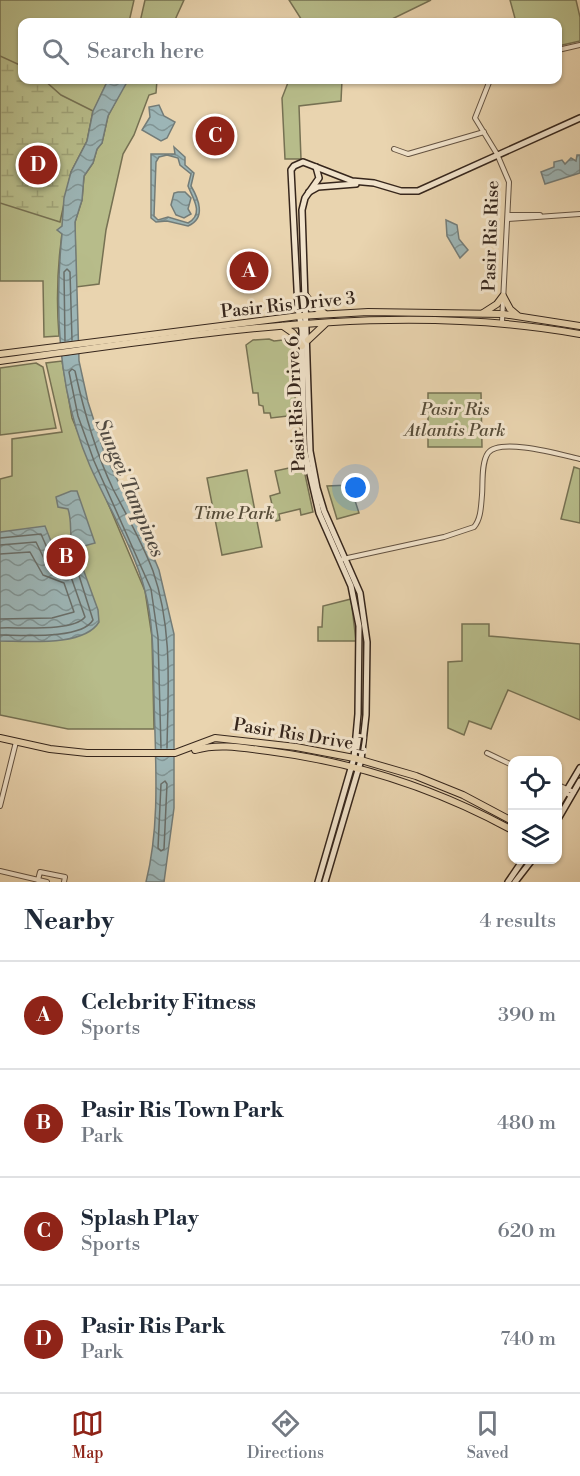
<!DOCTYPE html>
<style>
body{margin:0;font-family:"Libre Bodoni",serif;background:#f2f2f3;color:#1f2937}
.controls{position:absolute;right:18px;bottom:18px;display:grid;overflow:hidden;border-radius:12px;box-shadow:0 2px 4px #0004}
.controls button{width:54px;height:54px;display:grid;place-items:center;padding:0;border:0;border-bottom:2px solid #e0e1e3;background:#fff;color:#1f2937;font:30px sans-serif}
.you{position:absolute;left:356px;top:488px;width:21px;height:21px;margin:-15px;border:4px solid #fff;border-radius:50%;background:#1a73e8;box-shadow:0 0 0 9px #1a73e833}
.badge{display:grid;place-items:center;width:39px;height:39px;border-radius:50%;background:#8f2418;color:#fff;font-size:20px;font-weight:700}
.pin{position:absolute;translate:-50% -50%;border:3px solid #fff;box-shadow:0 2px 6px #0006}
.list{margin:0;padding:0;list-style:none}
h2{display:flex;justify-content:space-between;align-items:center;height:78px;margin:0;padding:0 24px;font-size:26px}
h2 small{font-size:20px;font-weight:400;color:#747a83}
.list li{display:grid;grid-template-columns:39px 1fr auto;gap:18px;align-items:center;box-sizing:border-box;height:108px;padding:0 24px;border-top:2px solid #e0e1e3}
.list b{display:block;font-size:22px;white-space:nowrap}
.list p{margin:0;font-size:20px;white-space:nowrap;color:#747a83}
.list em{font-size:20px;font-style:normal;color:#747a83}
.icon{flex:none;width:33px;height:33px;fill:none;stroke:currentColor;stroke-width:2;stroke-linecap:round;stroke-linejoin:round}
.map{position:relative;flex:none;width:580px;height:882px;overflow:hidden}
.search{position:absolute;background:#fff;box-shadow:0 2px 4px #0004;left:18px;right:18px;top:18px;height:66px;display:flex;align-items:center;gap:15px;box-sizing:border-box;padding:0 21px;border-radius:12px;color:#747a83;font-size:22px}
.sheet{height:510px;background:#fff}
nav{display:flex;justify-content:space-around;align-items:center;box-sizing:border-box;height:84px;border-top:2px solid #e0e1e3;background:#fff;font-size:16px;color:#747a83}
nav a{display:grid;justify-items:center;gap:3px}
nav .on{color:#8f2418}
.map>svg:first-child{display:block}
.green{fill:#b7bc8a;stroke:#767153;stroke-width:1.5}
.wetland{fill:url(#wetland-marsh);stroke:#767153;stroke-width:1.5}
.water{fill:url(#water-waves);stroke:#737c78;stroke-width:1.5;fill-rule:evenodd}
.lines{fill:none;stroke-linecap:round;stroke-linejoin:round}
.shore{stroke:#696e69;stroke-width:1.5}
.street-casing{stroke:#635241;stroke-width:6}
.secondary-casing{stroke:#36261c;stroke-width:8}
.primary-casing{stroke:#36261c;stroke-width:8}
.street{stroke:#f1e3cb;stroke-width:4}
.secondary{stroke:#f1e3cb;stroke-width:5}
.primary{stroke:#e9d4af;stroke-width:6}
.labels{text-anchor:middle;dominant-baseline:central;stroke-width:6;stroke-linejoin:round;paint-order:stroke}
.street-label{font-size:18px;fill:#36261c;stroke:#f1e3cb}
.park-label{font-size:18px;font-style:italic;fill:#564c38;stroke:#f1e3cb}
.water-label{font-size:20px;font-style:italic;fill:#504a42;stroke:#f1e3cb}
</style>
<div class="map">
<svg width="580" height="882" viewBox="0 0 580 882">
<defs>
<pattern id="wetland-marsh" width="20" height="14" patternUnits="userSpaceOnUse" patternTransform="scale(1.5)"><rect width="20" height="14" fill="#b7bc8a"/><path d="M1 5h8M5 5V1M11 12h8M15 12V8" fill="none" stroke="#9ea176"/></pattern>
<pattern id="water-waves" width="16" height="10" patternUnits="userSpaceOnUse" patternTransform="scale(1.5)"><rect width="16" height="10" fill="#9cb5b6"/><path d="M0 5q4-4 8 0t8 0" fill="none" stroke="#809393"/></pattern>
</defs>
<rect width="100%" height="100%" fill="#e9d4af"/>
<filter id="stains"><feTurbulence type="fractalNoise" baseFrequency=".00333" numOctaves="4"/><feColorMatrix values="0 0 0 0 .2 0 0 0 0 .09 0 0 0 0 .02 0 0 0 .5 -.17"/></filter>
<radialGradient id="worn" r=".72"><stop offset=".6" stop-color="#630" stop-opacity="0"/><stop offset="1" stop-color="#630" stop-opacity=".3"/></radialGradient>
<g class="green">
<path d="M0,0H134L129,22H22V80H108C70,157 52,250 59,336L44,337L43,281H0Z"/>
<path d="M145,0H184L174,22H140Z"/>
<path d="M289,0H431L386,22H303Z"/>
<path d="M510,0H576L580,17V41L558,46V22H516Z"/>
<path d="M127,80H157L156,93L149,95L134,135L123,154L106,230L99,284L76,287L75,222L82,200L84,176L93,163L97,149L102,143L108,116Z"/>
<path d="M289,80H342L341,101L299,106L301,159H285L282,98Z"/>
<path d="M269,339L274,341L292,339L296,415L271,418L270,413H264L263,406L259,405L258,393H253L246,345L253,340Z"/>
<path d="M62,361L72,418L145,591L152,637L154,729H68L0,715V479L12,476V439L62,432L46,363Z"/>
<path d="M36,363L43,367L56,428L0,435V368Z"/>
<path d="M428,393H481L482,447H428Z"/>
<path d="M303,465L313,512L301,515L300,509L279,514L280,520L276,521L270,496L280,493L275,471Z"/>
<path d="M574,467L580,469V523L561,519Z"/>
<path d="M247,470L262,547L222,555L207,478Z"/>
<path d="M350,485L359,513L337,519L327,486Z"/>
<path d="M351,599L356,641H318V627H322L323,606Z"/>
<path d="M462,624H489V636L580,644V720L508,690L491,729L469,721L464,735L448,728V662L462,661Z"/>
</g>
<path class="wetland" d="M0,56L22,66V80H44L61,95L93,111L87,141L71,172L60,222L0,203Z"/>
<g class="water">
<path d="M108,80H127V82L108,116L102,143L97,149L93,163L84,176L82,200L75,222L79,361L88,402L105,455L142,529L159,570L174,634V808L164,882H146C161,822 155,757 154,696C153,661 154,625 145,591C134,548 108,507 90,466C58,393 54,313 62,234L57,230L62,226L64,198L71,172L87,141L93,111Z"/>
<path d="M159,105L164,116L175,122L167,138L161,141L142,130L150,117L149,107Z"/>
<path d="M174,147L185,157V165L194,173L191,186C198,198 207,218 188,226L167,221L156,222L151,218V154H175ZM167,155L178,158L180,165L191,174L188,186C192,197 205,214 188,223L168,217L158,220L154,216L156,162L159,157Z"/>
<path d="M577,155H580V173L545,184L541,172L554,167V162L562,160L565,164L571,158L576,161Z"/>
<path d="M178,192H185L191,198L188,209L191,214L184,218L176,215L171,205L174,193Z"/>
<path d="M446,220L457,225L459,239L468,250L460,258L447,236Z"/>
<path d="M71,491H77L95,543L84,546L82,566L98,610L99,622C84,647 26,641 0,641V532L45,526L58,559H71L74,551C68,536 73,524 68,509L58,507L56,497Z"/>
</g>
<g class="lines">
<g class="shore">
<path d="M65,341L64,272L67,269L70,272L72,340"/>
<path d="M0,538L41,534L54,564L76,566L93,620C81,640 21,635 0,635"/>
<path d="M0,545L36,542L49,569L70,574L85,617C73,632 19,627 0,628"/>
<path d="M0,554L30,552L43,575L64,583L74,612L52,618L0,619"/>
<path d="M161,748L158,637L151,589L94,461L78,416L69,372L72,369L75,371C84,412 95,451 113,489C127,516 142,542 153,571C173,629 168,689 167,748"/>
<path d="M165,781L167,784L164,849L161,851L158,848L161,784Z"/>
</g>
<g class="street-casing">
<g id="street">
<path d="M558,50L580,45"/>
<path d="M490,80L475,118L497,154L509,182L502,322"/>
<path d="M394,149L408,154L484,132"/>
<path d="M508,215H540"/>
<path d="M508,219L580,214"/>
<path d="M343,559L444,537L474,527C481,519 481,506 482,495C483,484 481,463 488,453C500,437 562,455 580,459"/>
<path d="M487,753L512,765"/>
<path d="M558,785L574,792"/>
<path d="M558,788L571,796"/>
<path d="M0,806L16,742"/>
<path d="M0,871L47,882"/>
<path d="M38,880L40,872L65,877L64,882"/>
</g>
</g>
<g class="secondary-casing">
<g id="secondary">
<path d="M316,167L319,178L305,198L302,210L310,451L317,488L324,511L360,593L367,642L366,715L361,760L325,882"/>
<path d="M309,192L318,187L356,184"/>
<path d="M558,805L580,768"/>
<path d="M558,819L580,781"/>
<path d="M318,882L354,758L358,714L359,626L351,586L319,513L304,448L302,330L298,308L291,170L294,166L303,162L352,181L374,183L401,191H418L580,118"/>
<path d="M508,882L523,860"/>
<path d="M515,882L532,860"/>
</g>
</g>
<g class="primary-casing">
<g id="primary">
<path d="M306,296L314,307L324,313"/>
<path d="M483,313L497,304L503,296L510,309L517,315"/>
<path d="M283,326L293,333L302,346"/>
<path d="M308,340L325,324"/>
<path d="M0,354L299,316L368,312L503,314L580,326"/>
<path d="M0,361C191,336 388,299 580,334"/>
<path d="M0,738L50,749L87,753H175L215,738L296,747L354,758L416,776L463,795L512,821"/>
<path d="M195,750C219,743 244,748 268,751C354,762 437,789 512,830"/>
</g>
</g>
<use href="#street" class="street"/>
<use href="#secondary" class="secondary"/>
<use href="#primary" class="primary"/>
</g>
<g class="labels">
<g class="street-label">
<text transform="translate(491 236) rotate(-88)">Pasir Ris Rise</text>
<text transform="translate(288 305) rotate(-6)">Pasir Ris Drive 3</text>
<text transform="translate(296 404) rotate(-93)">Pasir Ris Drive 6</text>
<text transform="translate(299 735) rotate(9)">Pasir Ris Drive 1</text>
</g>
<g class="park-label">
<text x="455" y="409">Pasir Ris<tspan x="455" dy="21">Atlantis Park</tspan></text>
<text x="234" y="513">Time Park</text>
</g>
<g class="water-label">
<text transform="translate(129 488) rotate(67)">Sungei Tampines</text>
</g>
</g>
<rect width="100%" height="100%" filter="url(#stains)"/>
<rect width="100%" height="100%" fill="url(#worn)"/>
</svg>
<div class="controls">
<button><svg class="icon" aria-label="locate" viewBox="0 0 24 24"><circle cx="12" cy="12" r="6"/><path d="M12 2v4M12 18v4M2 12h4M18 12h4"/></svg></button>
<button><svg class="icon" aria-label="layers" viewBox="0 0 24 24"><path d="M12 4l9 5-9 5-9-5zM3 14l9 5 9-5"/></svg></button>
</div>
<div class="you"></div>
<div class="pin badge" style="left:249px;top:271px">A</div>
<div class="pin badge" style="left:66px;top:557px">B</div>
<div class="pin badge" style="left:215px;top:136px">C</div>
<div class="pin badge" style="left:38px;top:165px">D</div>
<div class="search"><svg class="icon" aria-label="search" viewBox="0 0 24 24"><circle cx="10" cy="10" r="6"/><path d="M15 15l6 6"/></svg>Search here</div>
</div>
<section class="sheet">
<h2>Nearby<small>4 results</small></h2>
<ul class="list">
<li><span class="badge">A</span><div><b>Celebrity Fitness</b><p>Sports</p></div><em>390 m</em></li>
<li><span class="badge">B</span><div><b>Pasir Ris Town Park</b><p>Park</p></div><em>480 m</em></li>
<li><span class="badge">C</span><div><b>Splash Play</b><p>Sports</p></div><em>620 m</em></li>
<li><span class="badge">D</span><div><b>Pasir Ris Park</b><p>Park</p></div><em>740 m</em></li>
</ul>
</section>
<nav>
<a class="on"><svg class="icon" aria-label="map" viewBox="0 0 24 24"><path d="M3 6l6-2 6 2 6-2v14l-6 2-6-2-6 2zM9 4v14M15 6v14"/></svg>Map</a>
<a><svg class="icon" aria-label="directions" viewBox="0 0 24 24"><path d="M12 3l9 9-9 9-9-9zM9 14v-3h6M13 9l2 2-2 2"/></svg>Directions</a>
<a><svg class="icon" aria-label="saved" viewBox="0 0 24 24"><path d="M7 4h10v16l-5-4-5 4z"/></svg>Saved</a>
</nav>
